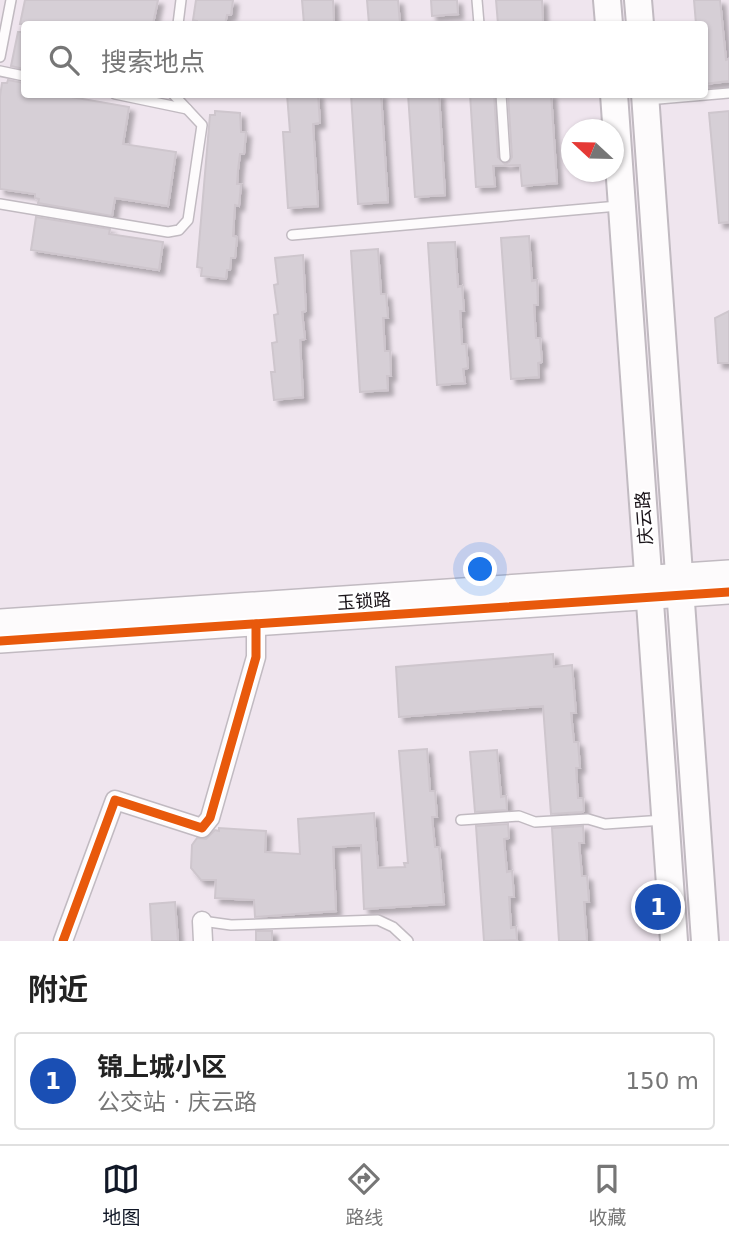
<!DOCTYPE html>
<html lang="zh">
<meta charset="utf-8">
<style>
body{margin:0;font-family:"DejaVu Sans","Noto Sans SC",sans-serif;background:#f6f6f6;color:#222}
.compass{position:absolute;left:561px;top:119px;width:63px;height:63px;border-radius:50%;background:#fff;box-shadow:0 2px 5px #0004;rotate:292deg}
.you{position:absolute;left:481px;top:570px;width:24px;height:24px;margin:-18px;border:5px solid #fff;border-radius:50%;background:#1a73e8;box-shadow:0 0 0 10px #1a73e833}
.badge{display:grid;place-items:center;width:46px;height:46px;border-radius:50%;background:#111827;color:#fff;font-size:23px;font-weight:700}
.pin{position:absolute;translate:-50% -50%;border:4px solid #fff;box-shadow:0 2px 7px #0006}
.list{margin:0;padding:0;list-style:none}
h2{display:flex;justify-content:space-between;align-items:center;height:91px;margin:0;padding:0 28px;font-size:30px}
h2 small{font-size:23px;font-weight:400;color:#767676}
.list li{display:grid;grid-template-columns:46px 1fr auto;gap:21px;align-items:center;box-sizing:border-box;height:98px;margin:0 14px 14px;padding:0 14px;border:2px solid #e0e0e0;border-radius:7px}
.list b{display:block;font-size:26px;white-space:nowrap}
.list p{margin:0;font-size:23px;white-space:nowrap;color:#767676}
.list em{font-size:23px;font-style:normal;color:#767676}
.icon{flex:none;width:38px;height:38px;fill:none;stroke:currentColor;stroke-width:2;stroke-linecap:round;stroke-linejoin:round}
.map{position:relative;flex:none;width:729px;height:941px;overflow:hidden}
.search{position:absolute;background:#fff;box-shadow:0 2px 5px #0004;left:21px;right:21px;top:21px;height:77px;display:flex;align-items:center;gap:18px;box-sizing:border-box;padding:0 24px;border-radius:7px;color:#767676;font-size:26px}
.sheet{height:203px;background:#fff}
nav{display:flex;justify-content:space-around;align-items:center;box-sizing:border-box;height:98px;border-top:2px solid #e0e0e0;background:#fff;font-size:19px;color:#767676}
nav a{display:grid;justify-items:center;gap:4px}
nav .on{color:#111827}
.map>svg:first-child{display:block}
.building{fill:#d6cfd6;stroke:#cec6cd;stroke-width:2;filter:url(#shadow)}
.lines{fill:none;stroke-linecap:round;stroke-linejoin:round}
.service-casing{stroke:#c1bac1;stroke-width:12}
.minor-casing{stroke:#c1bac1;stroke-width:21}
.tertiary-casing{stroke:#c1bac1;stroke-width:26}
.secondary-casing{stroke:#c1bac1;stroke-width:30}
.service{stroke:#fdfbfc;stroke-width:9}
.minor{stroke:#fdfbfc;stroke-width:18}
.tertiary{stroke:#fdfbfc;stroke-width:23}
.secondary{stroke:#fdfbfc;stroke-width:26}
.cycleway-casing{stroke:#fff;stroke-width:13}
.cycleway{stroke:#e8590c;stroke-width:9}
.labels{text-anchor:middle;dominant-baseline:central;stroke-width:5;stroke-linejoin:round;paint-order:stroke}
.street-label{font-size:18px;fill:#191318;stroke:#fff}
</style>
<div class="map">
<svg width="729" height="941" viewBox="0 0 729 941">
<defs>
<filter id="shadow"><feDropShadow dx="5" dy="5" stdDeviation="2" flood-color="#0004"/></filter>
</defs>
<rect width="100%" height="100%" fill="#efe5ee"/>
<g class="building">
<path d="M25,0H158L153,24H20Z"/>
<path d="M196,0H233L231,15H227L225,24H197V21L193,20Z"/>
<path d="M302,0H333L334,24H304Z"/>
<path d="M367,0H398L400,24H369Z"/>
<path d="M431,0H457L458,14L432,16Z"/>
<path d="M496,0H542L543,24H498Z"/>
<path d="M694,0H720L726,60L729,59V81L704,84V24H696Z"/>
<path d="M18,32H24V69L11,66Z"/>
<path d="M8,80L24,83V94H54L129,107L123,144L176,152L168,206L115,198L112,216L38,203L39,199L35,198V194L0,189V96L2,83H7Z"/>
<path d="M287,94H318L320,123L313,124L318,206L288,208L283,132H290Z"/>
<path d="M351,94H381L388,202L358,204Z"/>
<path d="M408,94H439L445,195L415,197Z"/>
<path d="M470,94H494L498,157L505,164L509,162L512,157L508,94H551L557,183L522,186L520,165L493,166L495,186L476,187Z"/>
<path d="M215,111L240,113L241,132H246L244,154H240L238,170L237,184H241L239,206L235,205L233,236L237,237L235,258H231L230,270H227L226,279L201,276L202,268L197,267L210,115H215Z"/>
<path d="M729,111V222L719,223L709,113Z"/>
<path d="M36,217L110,229L109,234L163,242L159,270L31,250Z"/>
<path d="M529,236L532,281L537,280L538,305H534L536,338H540L542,362L538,363L539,377L511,379L501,238Z"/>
<path d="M455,242L458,287L462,286L464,311H460L462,344H466L468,368L463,369L465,383L437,385L428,243Z"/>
<path d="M378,249L381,294H386L388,318H383L385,351H390L391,376H387L388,390L360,392L351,251Z"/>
<path d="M303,255L306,311L302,312L305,339L300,340L303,397L274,400L271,372H275L272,343L277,342L274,315L278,314L274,285L278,284L275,258Z"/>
<path d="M729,311V363H718L715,318Z"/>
<path d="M553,654L554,667L572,665L576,713H571L574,742H578L580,768H576L578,798H583L584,811L582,812L551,814L543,706L399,717L396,667Z"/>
<path d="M427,749L430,791H435L437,817H432L435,847H439L444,904L364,909L361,845L333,847L336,911L255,917L254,900L215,898L216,880H201L191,868L192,845L197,838L206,839L215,830L219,831V828L266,831L265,852L300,854L298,819L374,813L378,868L405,867L404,863H408L399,751Z"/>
<path d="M497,750L501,797L506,796L507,810L475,812L470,752Z"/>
<path d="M508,824L509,838L504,839L507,872L512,871L514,897H509L511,928L516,927L517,940L484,941L476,826Z"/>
<path d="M583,826L584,843H579L582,876H587L589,902H584L587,941H559L552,828Z"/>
<path d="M175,902L178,941H152L150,904Z"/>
<rect x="256" y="931" width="16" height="10"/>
</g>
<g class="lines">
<g class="service-casing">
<g id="service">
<path d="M477,0L479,24"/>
<path d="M178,24L181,0"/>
<path d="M0,57L11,0"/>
<path d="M0,71L24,76"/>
<path d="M115,94L187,109"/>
<path d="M501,94L505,157"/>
<path d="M647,100L729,93"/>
<path d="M0,204L168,232L179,230L188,220L202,125L173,94"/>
<path d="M292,235L618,206"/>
<path d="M461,820L519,816L535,822L588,819L605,824L664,820"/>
<path d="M202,921L231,925L378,920L393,927L408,941"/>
</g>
</g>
<g class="minor-casing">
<g id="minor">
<path d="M202,921L203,941"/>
<path d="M63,941L115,800L202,828L210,818L256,657V624"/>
</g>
</g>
<g class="tertiary-casing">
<g id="tertiary">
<path d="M0,621L729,572"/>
<path d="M0,641L729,592"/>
</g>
</g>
<g class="secondary-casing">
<g id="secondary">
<path d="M607,0L609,24"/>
<path d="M638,0L640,24"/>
<path d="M614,94L674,941"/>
<path d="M645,94L705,941"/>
</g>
</g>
<use href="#service" class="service"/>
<use href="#minor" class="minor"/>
<use href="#tertiary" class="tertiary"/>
<use href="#secondary" class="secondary"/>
<g class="cycleway-casing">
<g id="cycleway">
<path d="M0,641L729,592"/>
<path d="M63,941L115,800L202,828L210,818L256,657V624"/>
</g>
</g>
<use href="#cycleway" class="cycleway"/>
</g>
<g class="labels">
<g class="street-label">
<text transform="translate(644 518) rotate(-94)">庆云路</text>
<text transform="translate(364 601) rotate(-4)">玉锁路</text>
</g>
</g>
</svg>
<svg class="compass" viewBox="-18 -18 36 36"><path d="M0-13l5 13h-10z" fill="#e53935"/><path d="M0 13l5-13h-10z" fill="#767676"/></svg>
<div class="you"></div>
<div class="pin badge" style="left:658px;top:907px;background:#1a4fb4">1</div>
<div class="search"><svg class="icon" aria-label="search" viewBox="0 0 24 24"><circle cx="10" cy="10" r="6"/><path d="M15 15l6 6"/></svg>搜索地点</div>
</div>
<section class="sheet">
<h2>附近<small></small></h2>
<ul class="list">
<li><span class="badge" style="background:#1a4fb4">1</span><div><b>锦上城小区</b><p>公交站 · 庆云路</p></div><em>150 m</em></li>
</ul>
</section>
<nav>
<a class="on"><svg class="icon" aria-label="map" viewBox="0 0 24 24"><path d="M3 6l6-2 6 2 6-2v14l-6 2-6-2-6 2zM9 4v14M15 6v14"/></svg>地图</a>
<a><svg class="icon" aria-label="directions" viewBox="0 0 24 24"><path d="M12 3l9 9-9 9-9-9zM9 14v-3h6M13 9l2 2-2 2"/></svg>路线</a>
<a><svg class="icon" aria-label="saved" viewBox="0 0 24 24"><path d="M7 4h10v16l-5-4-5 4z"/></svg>收藏</a>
</nav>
